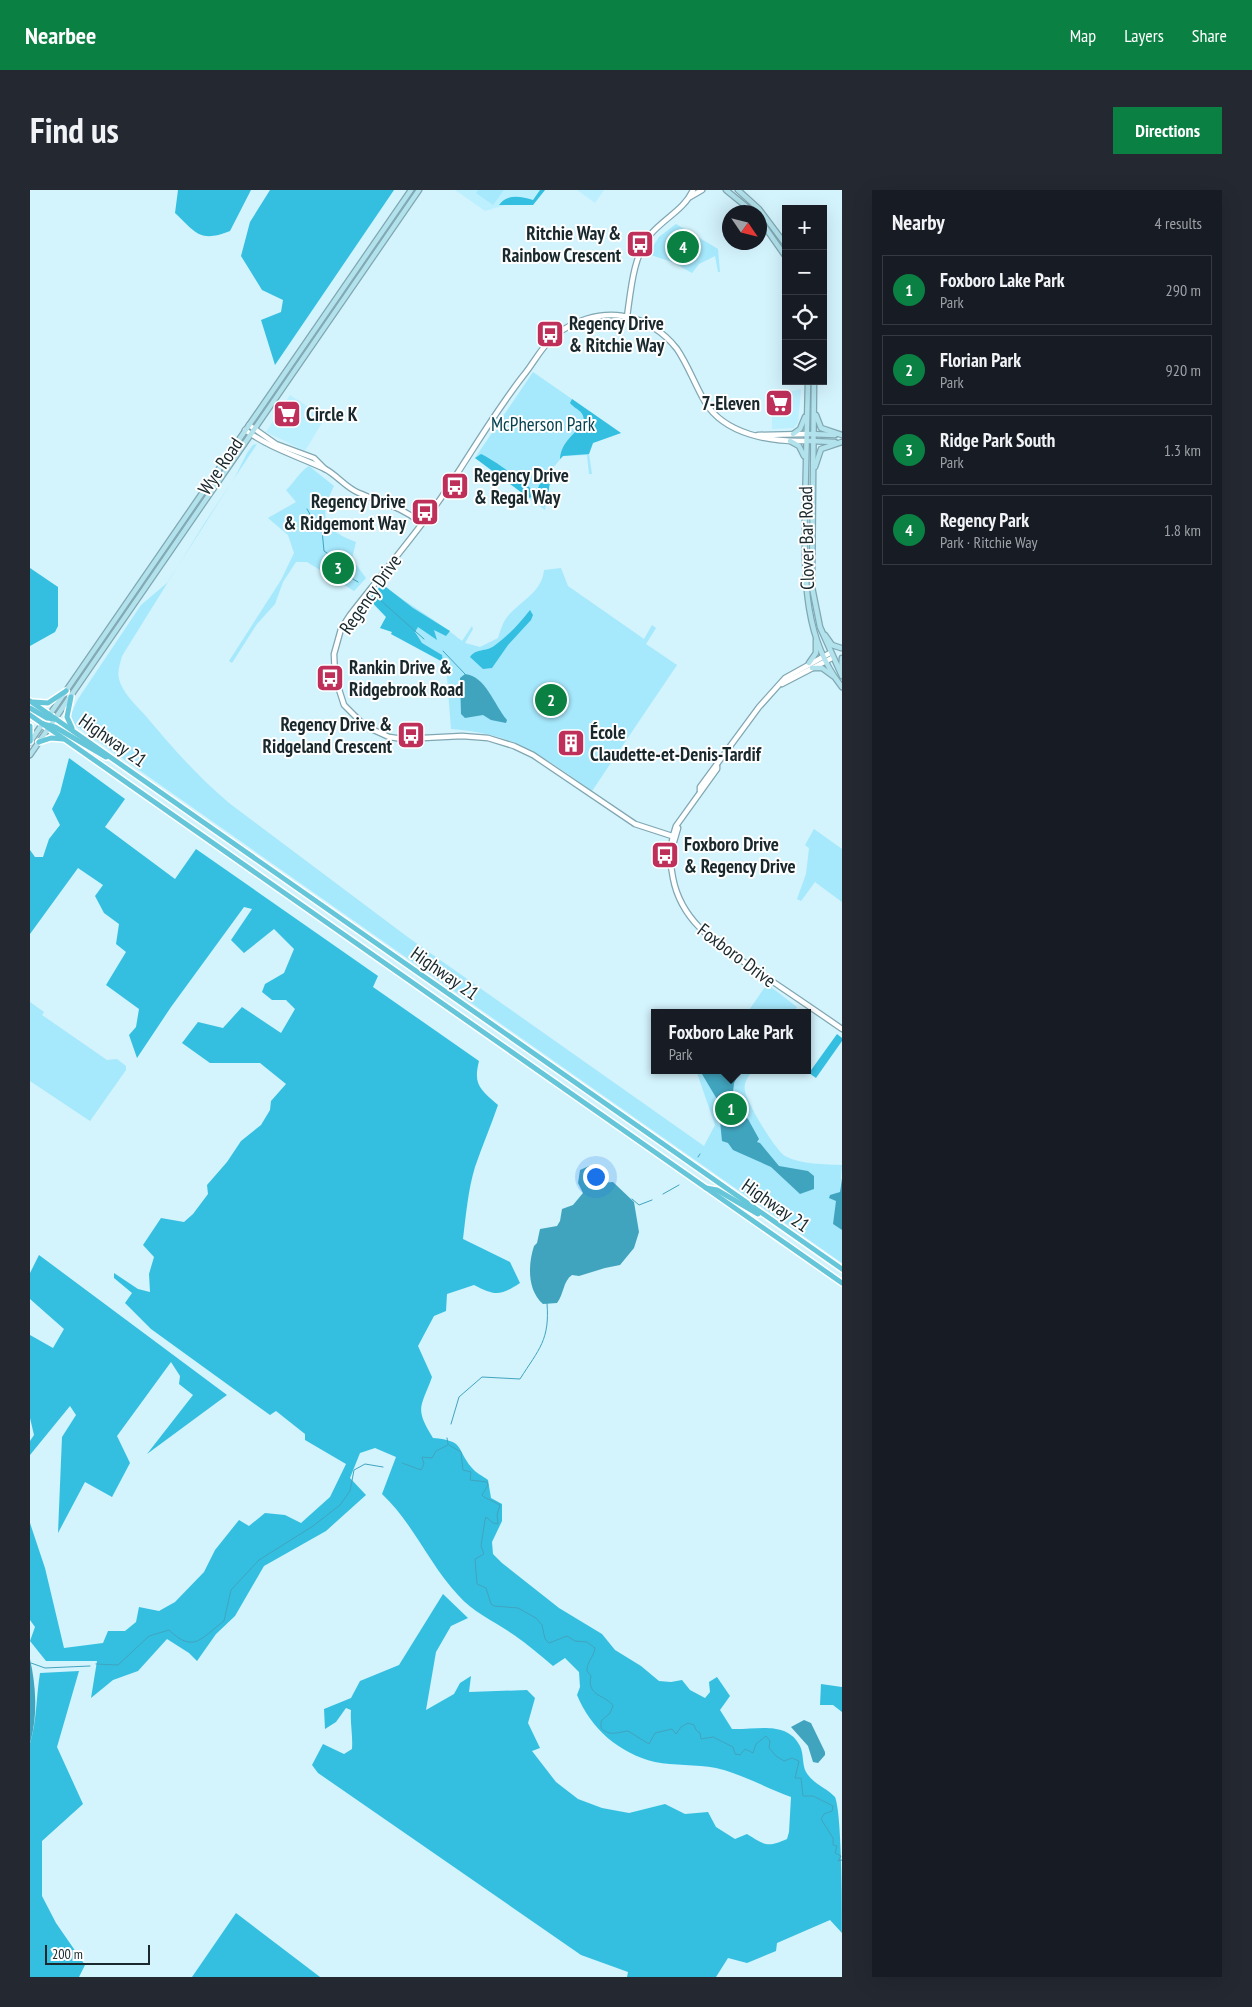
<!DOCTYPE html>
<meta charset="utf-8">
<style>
body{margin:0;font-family:"PT Sans Narrow",sans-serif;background:#242831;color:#f1f3f6}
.controls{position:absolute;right:15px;top:15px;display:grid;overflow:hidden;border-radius:0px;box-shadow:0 5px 20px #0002}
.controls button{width:45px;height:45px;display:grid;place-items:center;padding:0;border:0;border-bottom:1px solid #363941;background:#171b24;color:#f1f3f6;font:25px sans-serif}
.compass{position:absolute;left:692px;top:15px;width:45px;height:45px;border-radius:50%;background:#171b24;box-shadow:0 5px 20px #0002;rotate:125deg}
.scale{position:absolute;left:15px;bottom:12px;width:105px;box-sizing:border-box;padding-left:5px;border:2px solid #18282d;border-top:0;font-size:14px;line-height:18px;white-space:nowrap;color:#18282d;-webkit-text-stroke:4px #fff;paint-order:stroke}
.you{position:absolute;left:565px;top:986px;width:18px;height:18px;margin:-12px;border:4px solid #fff;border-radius:50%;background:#1a73e8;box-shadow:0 0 0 8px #1a73e833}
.badge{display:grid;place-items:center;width:32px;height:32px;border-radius:50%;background:#0b8043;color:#fff;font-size:16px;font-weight:700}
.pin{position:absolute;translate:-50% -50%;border:2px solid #fff;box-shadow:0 1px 5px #0006}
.popup{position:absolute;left:621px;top:819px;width:160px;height:65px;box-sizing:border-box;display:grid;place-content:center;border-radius:0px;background:#171b24;filter:drop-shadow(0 1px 4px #0005);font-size:16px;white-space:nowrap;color:#9ea1a6}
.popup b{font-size:19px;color:#f1f3f6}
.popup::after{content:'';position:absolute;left:50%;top:100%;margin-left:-10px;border:10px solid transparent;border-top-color:#171b24}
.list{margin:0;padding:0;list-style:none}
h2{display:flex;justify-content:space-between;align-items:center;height:65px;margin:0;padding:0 20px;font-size:21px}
h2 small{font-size:16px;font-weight:400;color:#9ea1a6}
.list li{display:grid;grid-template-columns:32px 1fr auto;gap:15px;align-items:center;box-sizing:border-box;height:70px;margin:0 10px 10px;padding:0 10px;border:1px solid #363941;border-radius:0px}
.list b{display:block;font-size:19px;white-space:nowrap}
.list p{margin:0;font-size:16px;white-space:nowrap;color:#9ea1a6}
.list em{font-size:16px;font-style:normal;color:#9ea1a6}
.icon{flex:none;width:28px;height:28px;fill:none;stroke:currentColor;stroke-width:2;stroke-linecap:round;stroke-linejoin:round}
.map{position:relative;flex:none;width:812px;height:1787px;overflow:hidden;border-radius:0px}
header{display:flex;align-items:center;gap:30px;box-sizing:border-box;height:70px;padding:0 25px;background:#0b8043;color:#fff}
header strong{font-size:24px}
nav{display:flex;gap:28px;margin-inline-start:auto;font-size:18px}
.intro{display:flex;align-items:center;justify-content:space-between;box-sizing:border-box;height:120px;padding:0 30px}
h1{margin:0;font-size:35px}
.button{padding:12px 22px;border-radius:0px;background:#0b8043;color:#fff;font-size:18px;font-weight:700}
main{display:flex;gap:30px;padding:0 30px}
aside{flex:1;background:#171b24;border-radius:0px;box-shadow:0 5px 20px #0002}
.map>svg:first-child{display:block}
.built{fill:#bdf0ff}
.green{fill:#a6e8fc}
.forest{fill:#34bfe1}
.water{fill:#41a4be}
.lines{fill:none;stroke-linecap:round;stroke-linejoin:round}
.stream{stroke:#41a4be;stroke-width:1}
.tertiary-casing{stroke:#80a7b2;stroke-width:7}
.secondary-casing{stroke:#80a7b2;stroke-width:7}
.primary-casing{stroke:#fff;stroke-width:8}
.tertiary{stroke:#fff;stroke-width:4.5}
.secondary{stroke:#b2e2ec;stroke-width:4.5}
.primary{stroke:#66c6d9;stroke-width:5}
.labels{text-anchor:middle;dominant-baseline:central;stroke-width:4;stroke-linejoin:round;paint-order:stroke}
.poi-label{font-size:19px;font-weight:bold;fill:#18282d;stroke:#fff;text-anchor:start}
.park-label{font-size:19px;fill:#074452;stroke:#fff}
.street-label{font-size:19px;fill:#18282d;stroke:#fff}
</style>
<header>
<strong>Nearbee</strong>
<nav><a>Map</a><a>Layers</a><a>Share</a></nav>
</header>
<div class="intro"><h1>Find us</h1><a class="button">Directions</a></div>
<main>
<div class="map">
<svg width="812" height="1787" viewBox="0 0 812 1787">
<rect width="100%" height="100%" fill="#d3f3fd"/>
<g class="built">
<path d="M425,0H515L503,15L483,13L455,21Z"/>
<path d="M547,0H574L565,13Z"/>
<path d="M771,199L768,232L764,238L742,239V206Z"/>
<path d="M260,205L295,228L275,261L236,242Z"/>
</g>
<g class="green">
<path d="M448,0H474L463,15L446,3Z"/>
<path d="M646,34L688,59L690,82H688L685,66L669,74L662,83L642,72L618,64L629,47Z"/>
<path d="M503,182L591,243L563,253L559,264L562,284H559L557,265L533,266L522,279L515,320L445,268Z"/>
<path d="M227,254L174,334L92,466C90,474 87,481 89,489C92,502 105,514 114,524C141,556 167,586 199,613L379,748L674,956L685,935L666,880H723C718,887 713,893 715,901C717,913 745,960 755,966C772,975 794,974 812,975L810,1003L803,1034L812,1040V1073L42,533L39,528L48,509L111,415L137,393L205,287L217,263L223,255Z"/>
<path d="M279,276L304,296C288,328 293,339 326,352L322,369L336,388L324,401L277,372H266L253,392L245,414L227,434L202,473L199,471L251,390L264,363L258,345L238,328L266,312L256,300C264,293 270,281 279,276Z"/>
<path d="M531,378L538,396L614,449L622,435L626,438L616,454L647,475L562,601C510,565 487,544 421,539L416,474L361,444L362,442L350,438L356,427L339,410L353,395C379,415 408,431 432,451L442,436L443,439L435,453L450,457L468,448C470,442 472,435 475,430C486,413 512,404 514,380Z"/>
<path d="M784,639L812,659V712L785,692L771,711L767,709L776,684L779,658L775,655Z"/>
<path d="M737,794L767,817L763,823H717Z"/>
<path d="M0,812L14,822L12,825L77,870L87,869L96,876V880L60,931L0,891Z"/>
</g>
<g class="forest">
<path d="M148,0H221L200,41C170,53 166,43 145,23Z"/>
<path d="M240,0H364L245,175L231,130L251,122L253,110L232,100L211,66L220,32Z"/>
<path d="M510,0H515L503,15H469C477,3 492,7 503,10Z"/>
<path d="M542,209L591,243L563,253L559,264L533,266L530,269C531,252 545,244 554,232C554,220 547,221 540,213Z"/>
<path d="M451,264C461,268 502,297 507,305L499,308L445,268Z"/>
<path d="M522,279L518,305L508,298L514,285Z"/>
<path d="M0,378L28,397V436L25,442L0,456Z"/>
<path d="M352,394L383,418L420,441L416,446L404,440L407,450L388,437L385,442L392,453L412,465L413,472L361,444L362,442L350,438L356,427L339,409Z"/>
<path d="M500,420L503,425L501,430L478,455L462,478L453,479L440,467C446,458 456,462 464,456C478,446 490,433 500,420Z"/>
<path d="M39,568L95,609L75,637L145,689L166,659L348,786L343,797L449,871C443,895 450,899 468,915C461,936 452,956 445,977C438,1000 436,1025 433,1049L480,1072L490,1093C470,1106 465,1106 444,1095L417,1104L416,1121L404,1126L388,1156L402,1187C391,1218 384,1217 403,1248C436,1251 425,1258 442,1278C446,1283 453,1286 458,1290L461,1308L472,1314V1331L462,1352L463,1364L472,1373L529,1418L572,1444L585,1460L611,1476L629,1491L641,1492L652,1490L660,1500L675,1508L680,1502L679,1492L687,1487L700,1506L690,1520L702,1539C726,1540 757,1530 770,1556C774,1564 772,1575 776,1582C783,1594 797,1598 805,1607C812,1624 812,1718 812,1743L800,1730L747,1753L746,1761L717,1773L698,1768L686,1787H597L598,1782L551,1765L288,1583L282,1575L293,1554L314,1564L322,1559C323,1545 320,1534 321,1520L316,1518L306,1532L295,1539L294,1519L321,1508L330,1491L369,1475L413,1404L438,1428L421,1436L406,1462L396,1520L424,1504L430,1493L441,1486L439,1502L497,1500L505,1508L498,1533L510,1558L502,1561L526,1592L548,1609L572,1618L599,1623L635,1614L655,1624L678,1622L686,1637L705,1649L717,1644C735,1655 737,1658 757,1649L759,1642L761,1607C736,1598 712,1584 686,1578C666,1574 644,1576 625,1572C589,1563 561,1539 547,1505L550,1497L549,1482L535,1468L523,1476C510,1465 497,1454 484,1445C464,1431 444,1423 428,1405C399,1374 383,1333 352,1304L366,1267L345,1258L330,1263L320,1288L336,1305L296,1341L234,1376L205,1426L186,1444L167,1471L159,1463L137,1449L108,1481L83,1490L61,1508L67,1471H16L0,1451L5,1437L0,1430V1333L15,1378L34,1458L73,1453L78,1441H95L106,1432L109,1417L129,1421L145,1412L174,1382L185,1360L209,1330L219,1336L235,1323L255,1325L271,1333L300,1307L316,1274L275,1250V1244L246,1221L240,1225L121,1139L95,1113L102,1103L84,1088V1083L108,1099L120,1102L119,1084L124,1067L113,1055L131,1028L154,1032L163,1024L178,1004L177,995L197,972L211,951L231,935L240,920L241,911L256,894L230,873H180L152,853L168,832L193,838L212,817L251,843L265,819L256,810H242L232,802L235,794L254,783L264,759L244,739L214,763L201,750L222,719L214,717L141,817L107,868L99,845L106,837L109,819L76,795L96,762L86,754L89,734L74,723L65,706L73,695L48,678L0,744V660L5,667H13L19,649L30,635L22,619L30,603Z"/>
<path d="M807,844L812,848V851L786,888L779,883Z"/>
<path d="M9,1065L197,1205L117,1264L163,1205L149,1194L150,1186L141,1172L87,1246L100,1273L82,1307L55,1292L28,1343L32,1247L46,1225L40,1216L0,1265V1251L4,1245L0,1228V1145L23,1158L34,1139L0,1109V1083Z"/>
<path d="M49,1481L27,1557L53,1614L12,1651V1706L26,1733L55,1775L49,1787H0V1553C7,1531 6,1507 10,1483Z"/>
<path d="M791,1494L812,1497V1522L803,1515H790Z"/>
<path d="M206,1723L290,1787H162Z"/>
</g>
<g class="water">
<path d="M435,484C456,486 464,515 477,530L476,533L461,530L453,525L435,528L431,524L430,488Z"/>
<path d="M673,880H711L704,893L702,912L706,913L707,921L718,929L729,949L727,952L730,953L749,976L778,981L784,986V999L770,1004L741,977L703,960L698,953L692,951L688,911L672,884Z"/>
<path d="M559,976L564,990L570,993L583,992L604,1012L609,1042L604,1058L590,1075L575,1078L549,1086L542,1085C533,1091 534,1104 527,1113L513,1114C497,1100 498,1074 504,1056L507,1053L510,1039L527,1036L530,1031L532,1019L543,1015L553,1003L548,993L550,980Z"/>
<path d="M812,988V1040L803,1034L806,1011L799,1008L800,1005L810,1002Z"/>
<path d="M0,1469C6,1496 8,1526 0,1553Z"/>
<path d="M774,1530L781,1533L795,1562V1565L788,1573L783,1572L778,1556L761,1537Z"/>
</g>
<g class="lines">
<g class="stream">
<path d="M277,319L285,333L292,340L294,361L310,372C313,382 319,387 328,392"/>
<path d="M349,409L394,449"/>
<path d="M413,461L435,484"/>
<path d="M668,967L670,964"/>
<path d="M633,1004L649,995"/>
<path d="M602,1009L609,1015L622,1010"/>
<path d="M421,1234L429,1207L452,1187L490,1189C509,1159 520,1150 517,1113"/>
<path d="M417,1248L418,1254"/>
<path d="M419,1255L431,1262L433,1280L441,1282L440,1290L457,1292L458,1295L452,1305L454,1307L470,1315L467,1325L468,1334L463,1333L456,1327L455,1330L451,1356L454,1364L445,1369L447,1394L456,1398L461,1414L464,1416L488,1418L506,1428L512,1435L515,1449L519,1453L537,1446L545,1451L557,1452L565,1458C564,1467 557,1471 557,1481L561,1486C556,1507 577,1505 583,1516L580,1523L571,1531V1538C580,1547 588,1542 598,1541L619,1554L625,1543L642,1539L646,1544L651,1537L658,1533L664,1535L666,1540L670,1543L671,1549L683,1547L703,1557L705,1564L710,1565L715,1559L723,1563L726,1554L736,1546L740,1551L739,1558L746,1566L754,1571L762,1568L769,1571L765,1588H771L773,1606H783L803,1616L802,1621L794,1624L791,1629L803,1648V1655L807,1656L805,1663L811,1666L808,1671L812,1670"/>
<path d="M372,1273L391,1280L394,1274L392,1267L402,1268L406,1261L418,1255"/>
<path d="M1,1473L15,1478L60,1476"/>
<path d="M66,1474L88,1475L119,1446L139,1440C164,1464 171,1448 194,1431L201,1400L229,1370L283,1336L310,1315L320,1301L324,1280L335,1274L353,1277"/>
</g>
<g class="tertiary-casing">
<g id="tertiary">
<path d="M660,7L672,0"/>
<path d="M597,127C601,99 603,67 620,45C634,28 654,20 663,0"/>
<path d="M219,235L246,254L284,268L295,279"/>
<path d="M215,240C240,258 267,266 295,279C307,285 316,298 329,303C355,314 369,316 392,333"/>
<path d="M728,245L776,244"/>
<path d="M752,494L802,468"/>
<path d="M687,576V579L646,636C640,653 639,670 643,688C652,736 693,757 730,783C758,802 785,820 812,839"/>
<path d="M670,601V597L729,517L755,488L800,463"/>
<path d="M642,646L605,634L503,565L484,556L458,548L432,546L373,549L359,547L335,536L314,515L305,487L304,464L311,439L320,425C350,386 382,349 411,308C439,267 462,226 493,186C503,174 511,158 523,147C542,131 569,122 593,126C614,129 634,142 647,159C658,175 665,195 675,212C695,245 741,252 776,251"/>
<path d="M643,655L648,638"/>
</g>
</g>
<g class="secondary-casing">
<g id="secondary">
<path d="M696,0L723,22"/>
<path d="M708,0L729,19L756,55"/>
<path d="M730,30L756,67"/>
<path d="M778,191C777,233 776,275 775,318C775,379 771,446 812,497"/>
<path d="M784,191L782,397L790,437L812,486"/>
<path d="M786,225L791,238L812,245"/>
<path d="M763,244L770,239L775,227"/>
<path d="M780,244L805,245"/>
<path d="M760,251L769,256L774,266"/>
<path d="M780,251L805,252"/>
<path d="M785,277L791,259L812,252"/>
<path d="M795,445L802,455L811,458"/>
<path d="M779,473L786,463V450"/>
<path d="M782,478H792L803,486"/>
<path d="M811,482L812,468"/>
<path d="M18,527L381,0"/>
<path d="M0,552L13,533"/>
<path d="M0,565L389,0"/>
</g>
</g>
<g class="primary-casing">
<g id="primary">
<path d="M41,507L37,527L42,538"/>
<path d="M0,511L812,1079"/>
<path d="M3,512L18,513L36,501"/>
<path d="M0,518L17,528L25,529"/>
<path d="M0,525L812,1093"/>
<path d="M13,534L25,537L76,567"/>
<path d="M0,536V551"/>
<path d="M9,552L21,548L33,549"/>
<path d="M676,998L687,1000L728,1024"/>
</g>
</g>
<use href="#tertiary" class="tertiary"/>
<use href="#secondary" class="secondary"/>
<use href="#primary" class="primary"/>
</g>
<defs>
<g id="bus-square" transform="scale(1.4375)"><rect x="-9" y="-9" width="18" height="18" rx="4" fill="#be2f5a" stroke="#fff"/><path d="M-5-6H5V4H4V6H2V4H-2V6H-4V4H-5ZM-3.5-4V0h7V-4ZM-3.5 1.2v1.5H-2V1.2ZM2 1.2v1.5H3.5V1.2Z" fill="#fff"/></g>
<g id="supermarket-square" transform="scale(1.4375)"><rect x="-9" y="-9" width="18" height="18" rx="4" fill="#be2f5a" stroke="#fff"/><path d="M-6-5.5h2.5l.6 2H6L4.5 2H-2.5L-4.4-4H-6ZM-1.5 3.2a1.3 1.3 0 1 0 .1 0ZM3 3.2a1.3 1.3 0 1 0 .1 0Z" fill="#fff"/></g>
<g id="building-square" transform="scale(1.4375)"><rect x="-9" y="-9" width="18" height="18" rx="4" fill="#be2f5a" stroke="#fff"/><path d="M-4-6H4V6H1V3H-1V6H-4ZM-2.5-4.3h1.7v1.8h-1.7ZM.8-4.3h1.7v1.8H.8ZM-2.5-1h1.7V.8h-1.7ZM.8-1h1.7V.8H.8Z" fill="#fff"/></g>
</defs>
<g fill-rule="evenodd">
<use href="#bus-square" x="610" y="54"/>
<use href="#bus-square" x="520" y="144"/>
<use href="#supermarket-square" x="749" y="213"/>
<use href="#supermarket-square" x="257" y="224"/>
<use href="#bus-square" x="425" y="296"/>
<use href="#bus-square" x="395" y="322"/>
<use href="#bus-square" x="300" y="488"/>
<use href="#bus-square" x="381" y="545"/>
<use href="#building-square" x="541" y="553"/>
<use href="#bus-square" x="635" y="665"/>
</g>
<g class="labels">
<g class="poi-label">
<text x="591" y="43" text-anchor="end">Ritchie Way &amp;<tspan x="591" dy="22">Rainbow Crescent</tspan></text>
<text x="539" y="133">Regency Drive<tspan x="539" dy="22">&amp; Ritchie Way</tspan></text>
<text x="730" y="213" text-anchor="end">7-Eleven</text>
<text x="276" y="224">Circle K</text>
<text x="444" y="285">Regency Drive<tspan x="444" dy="22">&amp; Regal Way</tspan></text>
<text x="376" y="311" text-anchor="end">Regency Drive<tspan x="376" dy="22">&amp; Ridgemont Way</tspan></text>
<text x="319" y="477">Rankin Drive &amp;<tspan x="319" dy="22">Ridgebrook Road</tspan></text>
<text x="362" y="534" text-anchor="end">Regency Drive &amp;<tspan x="362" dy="22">Ridgeland Crescent</tspan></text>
<text x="560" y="542">École<tspan x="560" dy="22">Claudette-et-Denis-Tardif</tspan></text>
<text x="654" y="654">Foxboro Drive<tspan x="654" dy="22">&amp; Regency Drive</tspan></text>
</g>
<g class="park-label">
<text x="513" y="234">McPherson Park</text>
</g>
<g class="street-label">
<text transform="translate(190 276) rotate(-56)">Wye Road</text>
<text transform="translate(776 348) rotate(-91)">Clover Bar Road</text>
<text transform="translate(340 404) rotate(-55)">Regency Drive</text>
<text transform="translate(83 550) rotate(35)">Highway 21</text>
<text transform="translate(707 765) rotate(37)">Foxboro Drive</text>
<text transform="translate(415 783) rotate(35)">Highway 21</text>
<text transform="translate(746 1015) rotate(35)">Highway 21</text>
</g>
</g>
</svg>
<div class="controls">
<button>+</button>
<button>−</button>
<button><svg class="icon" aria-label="locate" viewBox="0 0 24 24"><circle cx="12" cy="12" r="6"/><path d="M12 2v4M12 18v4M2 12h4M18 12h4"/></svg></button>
<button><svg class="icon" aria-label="layers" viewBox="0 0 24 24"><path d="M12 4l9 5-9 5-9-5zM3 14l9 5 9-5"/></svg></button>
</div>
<svg class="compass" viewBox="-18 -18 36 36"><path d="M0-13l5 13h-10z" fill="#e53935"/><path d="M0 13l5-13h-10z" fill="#9ea1a6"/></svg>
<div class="scale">200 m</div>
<div class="you"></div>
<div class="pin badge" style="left:701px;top:919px">1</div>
<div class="popup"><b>Foxboro Lake Park</b>Park</div>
<div class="pin badge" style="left:521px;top:510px">2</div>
<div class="pin badge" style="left:308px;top:378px">3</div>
<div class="pin badge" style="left:653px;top:57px">4</div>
</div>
<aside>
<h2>Nearby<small>4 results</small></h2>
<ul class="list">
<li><span class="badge">1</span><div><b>Foxboro Lake Park</b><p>Park</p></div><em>290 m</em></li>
<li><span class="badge">2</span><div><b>Florian Park</b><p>Park</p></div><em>920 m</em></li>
<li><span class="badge">3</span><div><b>Ridge Park South</b><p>Park</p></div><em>1.3 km</em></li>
<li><span class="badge">4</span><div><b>Regency Park</b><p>Park · Ritchie Way</p></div><em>1.8 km</em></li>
</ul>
</aside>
</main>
